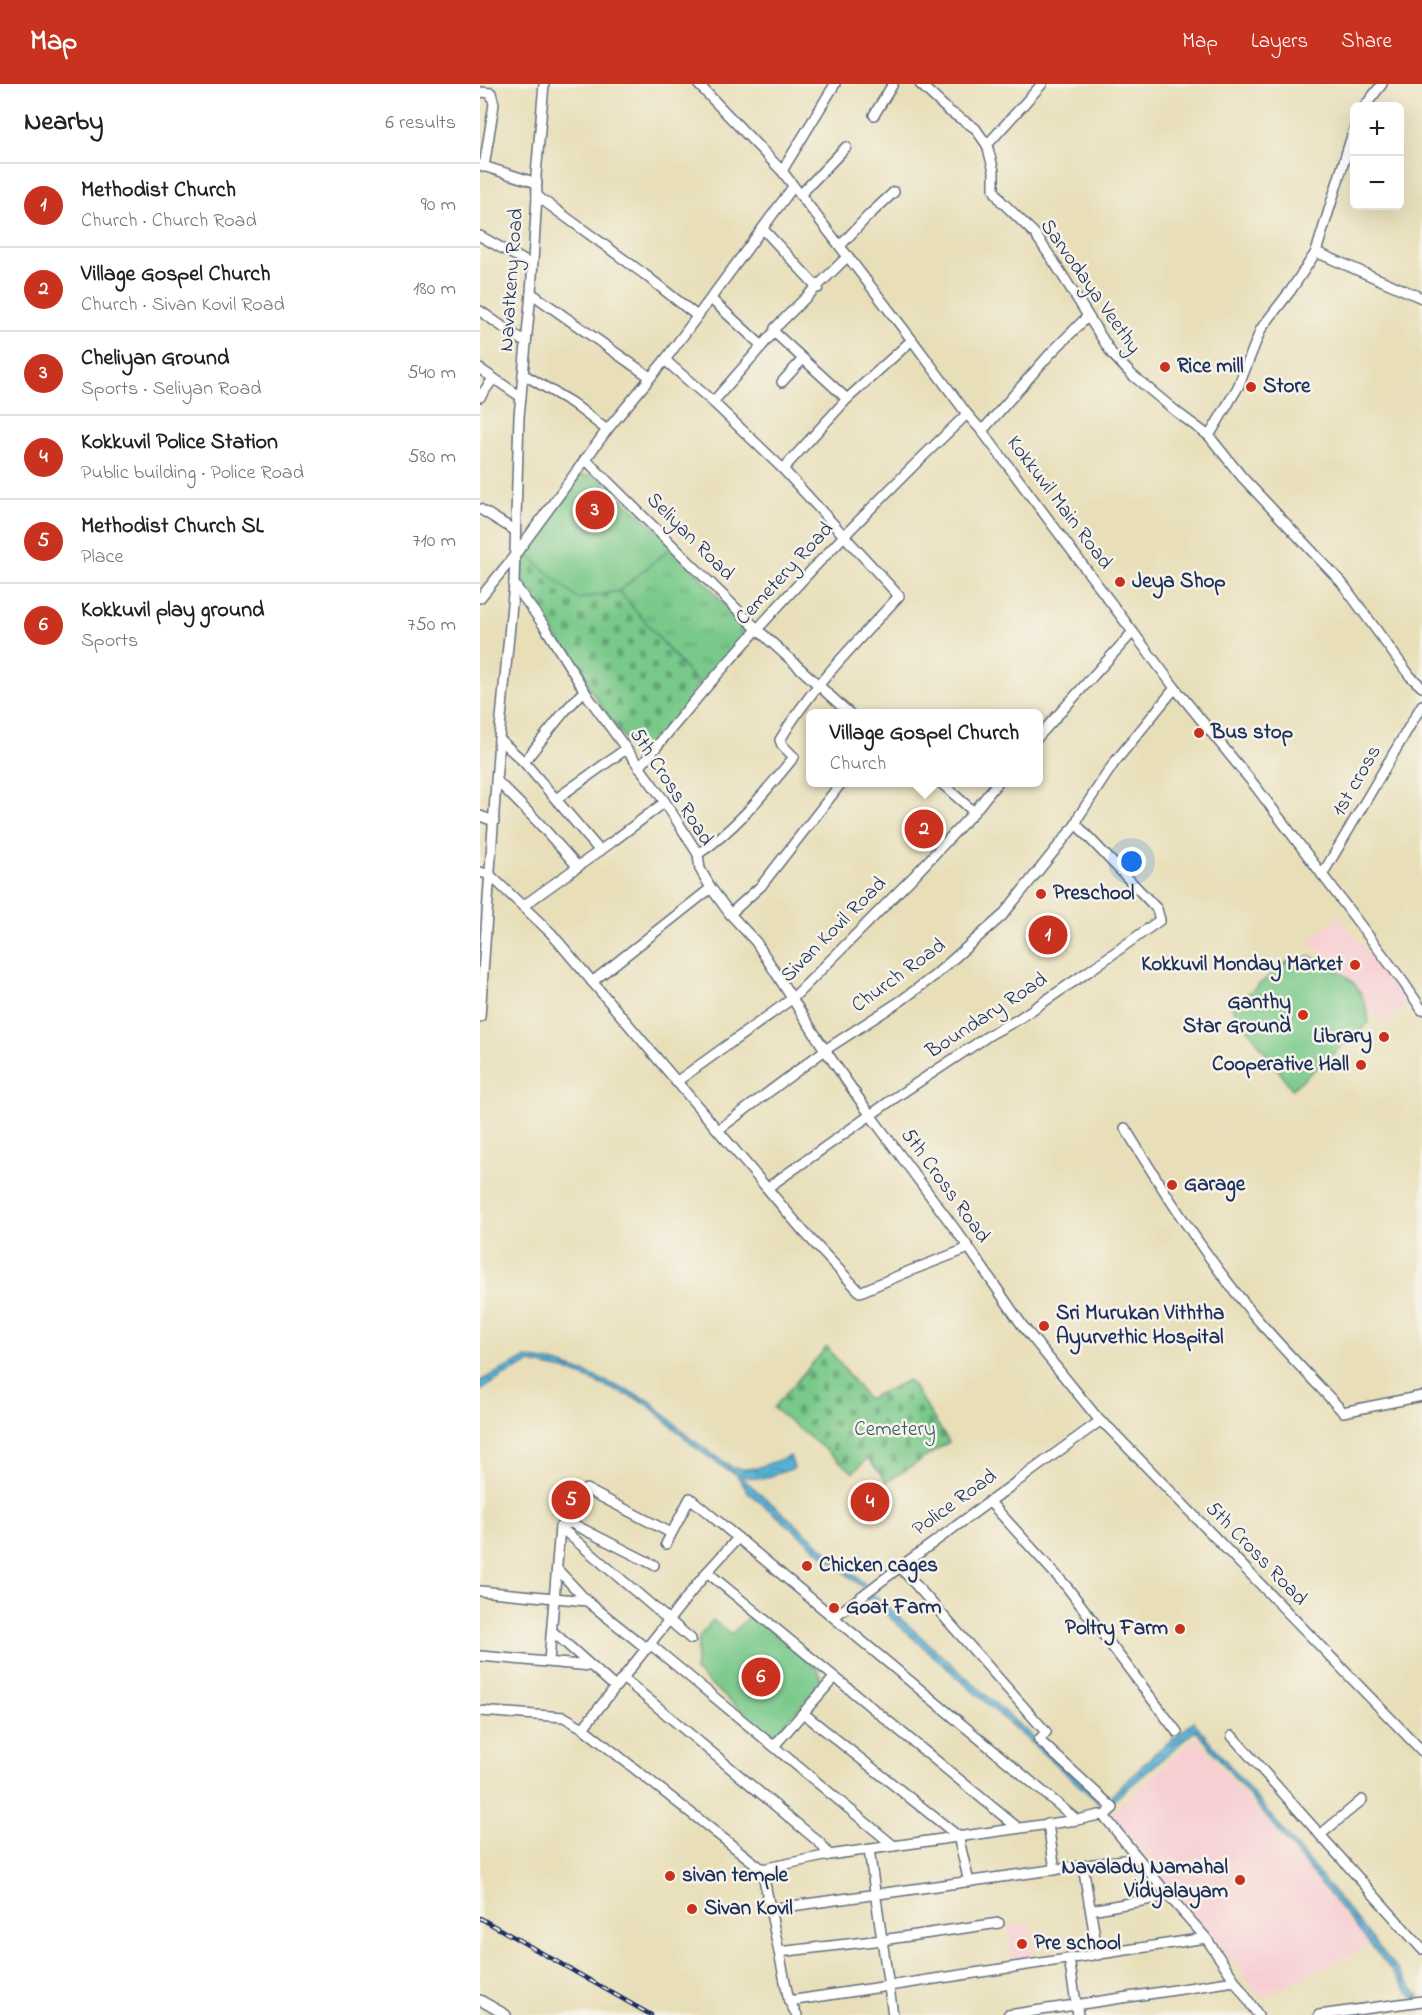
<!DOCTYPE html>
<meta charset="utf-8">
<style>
body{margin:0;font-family:"Indie Flower",sans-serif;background:#f6f6f6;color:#202124}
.controls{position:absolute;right:18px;top:18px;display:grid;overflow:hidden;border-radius:9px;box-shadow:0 6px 24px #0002}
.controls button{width:54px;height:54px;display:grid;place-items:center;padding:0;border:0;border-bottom:2px solid #e0e0e0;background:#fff;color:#202124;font:30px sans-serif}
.you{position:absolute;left:652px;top:778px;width:21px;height:21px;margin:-15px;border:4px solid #fff;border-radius:50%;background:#1a73e8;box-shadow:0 0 0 9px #1a73e833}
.badge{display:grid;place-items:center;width:39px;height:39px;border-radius:50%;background:#c8321e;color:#fff;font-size:20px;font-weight:700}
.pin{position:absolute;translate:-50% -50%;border:3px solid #fff;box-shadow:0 2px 6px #0006}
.popup{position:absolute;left:326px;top:625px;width:237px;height:78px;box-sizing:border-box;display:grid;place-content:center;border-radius:9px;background:#fff;filter:drop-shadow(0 2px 4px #0005);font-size:20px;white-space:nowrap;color:#757577}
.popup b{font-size:22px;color:#202124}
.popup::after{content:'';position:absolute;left:50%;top:100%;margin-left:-12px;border:12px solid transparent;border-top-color:#fff}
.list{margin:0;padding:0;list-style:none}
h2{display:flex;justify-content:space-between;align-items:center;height:78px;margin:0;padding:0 24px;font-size:26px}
h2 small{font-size:20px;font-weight:400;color:#757577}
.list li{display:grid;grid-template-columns:39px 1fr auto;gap:18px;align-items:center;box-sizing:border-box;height:84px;padding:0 24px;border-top:2px solid #e0e0e0}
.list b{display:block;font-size:22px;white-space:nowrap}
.list p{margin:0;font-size:20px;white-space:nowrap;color:#757577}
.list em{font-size:20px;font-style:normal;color:#757577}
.map{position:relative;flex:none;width:942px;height:1931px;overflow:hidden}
header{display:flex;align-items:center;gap:36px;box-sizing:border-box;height:84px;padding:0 30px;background:#c8321e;color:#fff}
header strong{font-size:28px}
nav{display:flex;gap:33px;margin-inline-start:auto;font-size:21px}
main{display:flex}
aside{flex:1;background:#fff}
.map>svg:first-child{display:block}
.built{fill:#f7cfd3}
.grass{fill:url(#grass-tufts);stroke:#4a7c74;stroke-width:1.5}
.cemetery{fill:url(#cemetery-stones);stroke:#4a7c74;stroke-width:1.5}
.pitch{fill:#79c98a;stroke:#4a7c74;stroke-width:1.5}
.water{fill:url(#water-waves);stroke:#387099;stroke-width:1.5}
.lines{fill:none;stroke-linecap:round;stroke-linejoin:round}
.minor-casing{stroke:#636d7e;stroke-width:12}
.minor{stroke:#fff;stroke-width:9}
.rail-casing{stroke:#1b2f5e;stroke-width:4.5}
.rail{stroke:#f7f3e8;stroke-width:2;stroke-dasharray:7;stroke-linecap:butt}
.poi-dot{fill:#c8321e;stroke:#f7f3e8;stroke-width:2}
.labels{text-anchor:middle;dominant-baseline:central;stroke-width:5;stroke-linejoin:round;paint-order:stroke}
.street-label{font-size:21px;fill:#1b2f5e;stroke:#f7f3e8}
.poi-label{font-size:21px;font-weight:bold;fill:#1b2f5e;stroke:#f7f3e8;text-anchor:start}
.park-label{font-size:21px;fill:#325669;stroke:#f7f3e8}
</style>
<header>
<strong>Map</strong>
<nav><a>Map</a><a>Layers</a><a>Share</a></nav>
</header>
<main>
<aside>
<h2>Nearby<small>6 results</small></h2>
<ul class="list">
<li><span class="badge">1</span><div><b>Methodist Church</b><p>Church · Church Road</p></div><em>90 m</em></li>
<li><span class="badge">2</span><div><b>Village Gospel Church</b><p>Church · Sivan Kovil Road</p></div><em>180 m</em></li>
<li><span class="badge">3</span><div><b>Cheliyan Ground</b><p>Sports · Seliyan Road</p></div><em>540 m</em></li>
<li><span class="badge">4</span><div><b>Kokkuvil Police Station</b><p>Public building · Police Road</p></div><em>580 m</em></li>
<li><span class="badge">5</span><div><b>Methodist Church SL</b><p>Place</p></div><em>710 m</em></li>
<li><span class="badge">6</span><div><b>Kokkuvil play ground</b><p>Sports</p></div><em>750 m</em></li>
</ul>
</aside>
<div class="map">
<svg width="942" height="1931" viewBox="0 0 942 1931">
<defs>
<pattern id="grass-tufts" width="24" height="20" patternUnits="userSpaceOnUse" patternTransform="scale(1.5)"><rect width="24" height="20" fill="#79c98a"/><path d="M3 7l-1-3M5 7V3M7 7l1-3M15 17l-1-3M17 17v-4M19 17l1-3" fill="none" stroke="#62a474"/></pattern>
<pattern id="cemetery-stones" width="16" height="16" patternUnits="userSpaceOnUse" patternTransform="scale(1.5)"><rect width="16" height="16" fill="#79c98a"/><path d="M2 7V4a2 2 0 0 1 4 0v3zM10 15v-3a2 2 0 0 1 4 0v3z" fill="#62a474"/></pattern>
<pattern id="water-waves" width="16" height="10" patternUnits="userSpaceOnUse" patternTransform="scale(1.5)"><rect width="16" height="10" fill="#56b2d4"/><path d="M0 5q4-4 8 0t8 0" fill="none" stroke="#4691af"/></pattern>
</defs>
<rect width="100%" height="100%" fill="#f7f3e8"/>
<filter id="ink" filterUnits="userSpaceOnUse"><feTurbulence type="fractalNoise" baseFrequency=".0167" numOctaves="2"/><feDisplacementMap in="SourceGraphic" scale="12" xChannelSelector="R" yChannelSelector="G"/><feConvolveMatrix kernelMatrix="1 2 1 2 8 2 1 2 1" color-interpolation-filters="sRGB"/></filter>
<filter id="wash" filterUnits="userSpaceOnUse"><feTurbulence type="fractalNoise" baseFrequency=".008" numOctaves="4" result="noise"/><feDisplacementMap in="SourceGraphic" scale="24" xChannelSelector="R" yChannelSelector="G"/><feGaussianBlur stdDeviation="1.35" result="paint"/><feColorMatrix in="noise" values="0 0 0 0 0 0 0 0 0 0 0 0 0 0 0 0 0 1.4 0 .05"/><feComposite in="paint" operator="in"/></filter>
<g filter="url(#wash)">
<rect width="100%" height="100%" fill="#e8dfb9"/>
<g class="built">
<path d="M857,832L932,917L904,942L829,857Z"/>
<path d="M716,1653L890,1861L782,1914L631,1730Z"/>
<path d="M550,1839L555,1877L533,1880L528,1843Z"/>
</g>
<path class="grass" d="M194,461L273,554L218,600L139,507Z"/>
<g class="cemetery">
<path d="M44,468L98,514L139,507L218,600L191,643L162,676C143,653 124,628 108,602C84,566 64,528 36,495L38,479Z"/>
<path d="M347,1263L387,1315L429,1296L469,1358L407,1398L388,1374L373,1388L293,1324Z"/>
</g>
<g class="pitch">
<path d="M116,391L194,461L139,507L98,515L44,468L99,392Z"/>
<path d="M830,872C866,891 883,895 889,939L812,1005L752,923L805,879Z"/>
<path d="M271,1529L339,1587L341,1599L295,1651L287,1649L215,1587L219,1553L233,1536L251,1551Z"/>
</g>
<g class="water">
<path d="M46,1274L76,1279L106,1289L169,1316L210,1354L253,1384L264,1385L277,1384L310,1372L314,1384L282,1395L262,1392V1394L385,1500L382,1503L268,1408L256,1390L246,1385L216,1364L166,1319L89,1287L50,1279L23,1292L0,1307V1297Z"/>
<path d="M392,1509L621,1714L630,1713L676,1668L714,1638L939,1912L934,1914L716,1646L628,1721L620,1720L387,1513Z"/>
</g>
</g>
<g filter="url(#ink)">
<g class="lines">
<g class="minor-casing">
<g id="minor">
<path d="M218,0L302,87L432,256L487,330L502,347L695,604L776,703L924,899L942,926"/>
<path d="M440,0L469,27L495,44L507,61L514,87V106L521,117L555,150L576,181L632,270L651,290L698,329L729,352L762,393L862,499L930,592L942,603"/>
<path d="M0,8L11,9L14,20L4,83"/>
<path d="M885,22L902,0"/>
<path d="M394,31L413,0"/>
<path d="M507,61L562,0"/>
<path d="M0,81L57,99"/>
<path d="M302,87L355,0"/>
<path d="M320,111L366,63"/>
<path d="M57,112L164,190L217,232"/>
<path d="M283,145L338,204"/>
<path d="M0,152L52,181"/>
<path d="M360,162L387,133L414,108"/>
<path d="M836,168L942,214"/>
<path d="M51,209L170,293"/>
<path d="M231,215L281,261"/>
<path d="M0,227L46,259"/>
<path d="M294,248L367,315"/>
<path d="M185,276L233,318L303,385L419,512C378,557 331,603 300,656L302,661L314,673C285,708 256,745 218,770"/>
<path d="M0,285L41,313"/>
<path d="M43,290L92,319L127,346"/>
<path d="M302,298L323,275"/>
<path d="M0,313L13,295"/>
<path d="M233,318L294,248L295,244L368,172"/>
<path d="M502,347L570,270L607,233"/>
<path d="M729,352L758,303L781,245L811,206L836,168L874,45"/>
<path d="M105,375L276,544L370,630"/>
<path d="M303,385L367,315L432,256"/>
<path d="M0,425L34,446"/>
<path d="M34,500L65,543L109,614L185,718L218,770L220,785L231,804L250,830L276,858L345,966L391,1032L489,1164L542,1241L620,1337L629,1344L942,1667"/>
<path d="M0,514L35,471L127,346L185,276L313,103"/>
<path d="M558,653L652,549"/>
<path d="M19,655L44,678L120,767"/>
<path d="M44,678L84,628L104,607"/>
<path d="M159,684C260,559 370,441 487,330"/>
<path d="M16,696L57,737L98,783"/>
<path d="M460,698L494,728"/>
<path d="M76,715L146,665"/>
<path d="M0,732L14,737"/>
<path d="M0,788L10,791L71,849L324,1148L380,1208L432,1186L489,1164"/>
<path d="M842,791L942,621"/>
<path d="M43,822L132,758L185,718"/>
<path d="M250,830L281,802L362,698"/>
<path d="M112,898L231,804"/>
<path d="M0,933L19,655L34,500L39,332L51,209L57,112L56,91L64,0"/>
<path d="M196,998L313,914L432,794L494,728L518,698"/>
<path d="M645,1044C684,1108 725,1172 773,1230C801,1264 833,1295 863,1328L942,1312"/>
<path d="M238,1046L345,966L422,916L454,892L522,832L596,740"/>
<path d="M287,1104L416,1013L511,950L537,936L609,887L680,836L677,825L596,740L599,732L634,679L695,604"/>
<path d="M106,1405L191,1449"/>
<path d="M509,1417L587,1503L697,1648"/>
<path d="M80,1443L211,1555"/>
<path d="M80,1443L83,1440L91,1439L174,1481"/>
<path d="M186,1460L210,1414L597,1736"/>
<path d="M420,1483L566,1648L559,1656L633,1724L624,1732"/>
<path d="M77,1485L107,1517"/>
<path d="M227,1488L538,1744"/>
<path d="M0,1507L107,1517L167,1565"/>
<path d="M354,1533L420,1483L620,1337"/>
<path d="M72,1547L135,1603"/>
<path d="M170,1560L414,1762"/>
<path d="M0,1572L111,1582"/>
<path d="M69,1577L80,1443"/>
<path d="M143,1594L340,1759L349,1771"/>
<path d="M0,1627L84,1633L103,1644L282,1785L309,1917L317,1931"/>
<path d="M323,1629L478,1752L489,1798"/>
<path d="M103,1644L227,1488L258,1454"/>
<path d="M752,1652L942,1865"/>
<path d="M294,1662L354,1594"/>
<path d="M568,1740L575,1786"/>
<path d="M840,1751L882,1716"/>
<path d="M389,1766L413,1931"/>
<path d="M603,1782L618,1871"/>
<path d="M282,1785L349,1771L597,1736L619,1731L624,1732L689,1812L726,1854L778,1931"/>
<path d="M290,1825L658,1774"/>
<path d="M611,1826L689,1812"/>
<path d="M299,1868L402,1856L519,1839"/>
<path d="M589,1875L598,1931"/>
<path d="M0,1916L26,1931"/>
<path d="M309,1917L726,1854"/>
<path d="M528,1931L755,1897"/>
<path d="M839,1931L942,1917"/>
</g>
</g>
<use href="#minor" class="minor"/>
<g class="rail-casing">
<path id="rail" d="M0,1834L171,1931"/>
</g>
<use href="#rail" class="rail"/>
</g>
</g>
<g class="poi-dot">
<circle cx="685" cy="283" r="6"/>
<circle cx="771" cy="303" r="6"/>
<circle cx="640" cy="498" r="6"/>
<circle cx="719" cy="649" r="6"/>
<circle cx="561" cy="810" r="6"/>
<circle cx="875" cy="881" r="6"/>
<circle cx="823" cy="931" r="6"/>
<circle cx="904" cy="953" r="6"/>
<circle cx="881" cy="981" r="6"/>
<circle cx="692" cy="1101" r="6"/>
<circle cx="564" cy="1242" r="6"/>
<circle cx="327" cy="1482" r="6"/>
<circle cx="354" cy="1524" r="6"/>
<circle cx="700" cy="1545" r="6"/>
<circle cx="190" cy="1792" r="6"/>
<circle cx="760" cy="1796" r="6"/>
<circle cx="212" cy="1825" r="6"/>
<circle cx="542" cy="1860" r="6"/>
</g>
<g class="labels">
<g class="street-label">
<text transform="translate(32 196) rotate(-86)">Navatkeny Road</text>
<text transform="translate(610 203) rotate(55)">Sarvodaya Veethy</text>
<text transform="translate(579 419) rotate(53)">Kokkuvil Main Road</text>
<text transform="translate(210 453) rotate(45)">Seliyan Road</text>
<text transform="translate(305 490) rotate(-47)">Cemetery Road</text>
<text transform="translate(877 697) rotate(-60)">1st cross</text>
<text transform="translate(191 703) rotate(57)">5th Cross Road</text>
<text transform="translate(354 846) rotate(-45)">Sivan Kovil Road</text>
<text transform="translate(419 892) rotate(-36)">Church Road</text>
<text transform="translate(507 932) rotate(-33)">Boundary Road</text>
<text transform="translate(465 1102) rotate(54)">5th Cross Road</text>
<text transform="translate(475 1419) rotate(-36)">Police Road</text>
<text transform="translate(776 1470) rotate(46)">5th Cross Road</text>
</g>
<g class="poi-label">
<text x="697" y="283">Rice mill</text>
<text x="783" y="303">Store</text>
<text x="652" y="498">Jeya Shop</text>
<text x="731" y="649">Bus stop</text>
<text x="573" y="810">Preschool</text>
<text x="863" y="881" text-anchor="end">Kokkuvil Monday Market</text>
<text x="811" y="919" text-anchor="end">Ganthy<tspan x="811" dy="24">Star Ground</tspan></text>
<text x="892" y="953" text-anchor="end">Library</text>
<text x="869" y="981" text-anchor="end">Cooperative Hall</text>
<text x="704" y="1101">Garage</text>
<text x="576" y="1230">Sri Murukan Viththa<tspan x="576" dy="24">Ayurvethic Hospital</tspan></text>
<text x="339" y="1482">Chicken cages</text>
<text x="366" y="1524">Goat Farm</text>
<text x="688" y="1545" text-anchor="end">Poltry Farm</text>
<text x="748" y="1784" text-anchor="end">Navalady Namahal<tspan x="748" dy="24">Vidyalayam</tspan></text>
<text x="202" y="1792">sivan temple</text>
<text x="224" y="1825">Sivan Kovil</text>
<text x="554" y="1860">Pre school</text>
</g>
<g class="park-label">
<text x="415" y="1346">Cemetery</text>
</g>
</g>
</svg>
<div class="controls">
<button>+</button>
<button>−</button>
</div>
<div class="you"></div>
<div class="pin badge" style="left:568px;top:851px">1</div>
<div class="pin badge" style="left:444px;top:745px">2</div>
<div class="popup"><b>Village Gospel Church</b>Church</div>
<div class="pin badge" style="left:115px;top:426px">3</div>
<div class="pin badge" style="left:390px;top:1418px">4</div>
<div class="pin badge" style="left:91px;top:1416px">5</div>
<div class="pin badge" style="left:281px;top:1593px">6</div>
</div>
</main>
